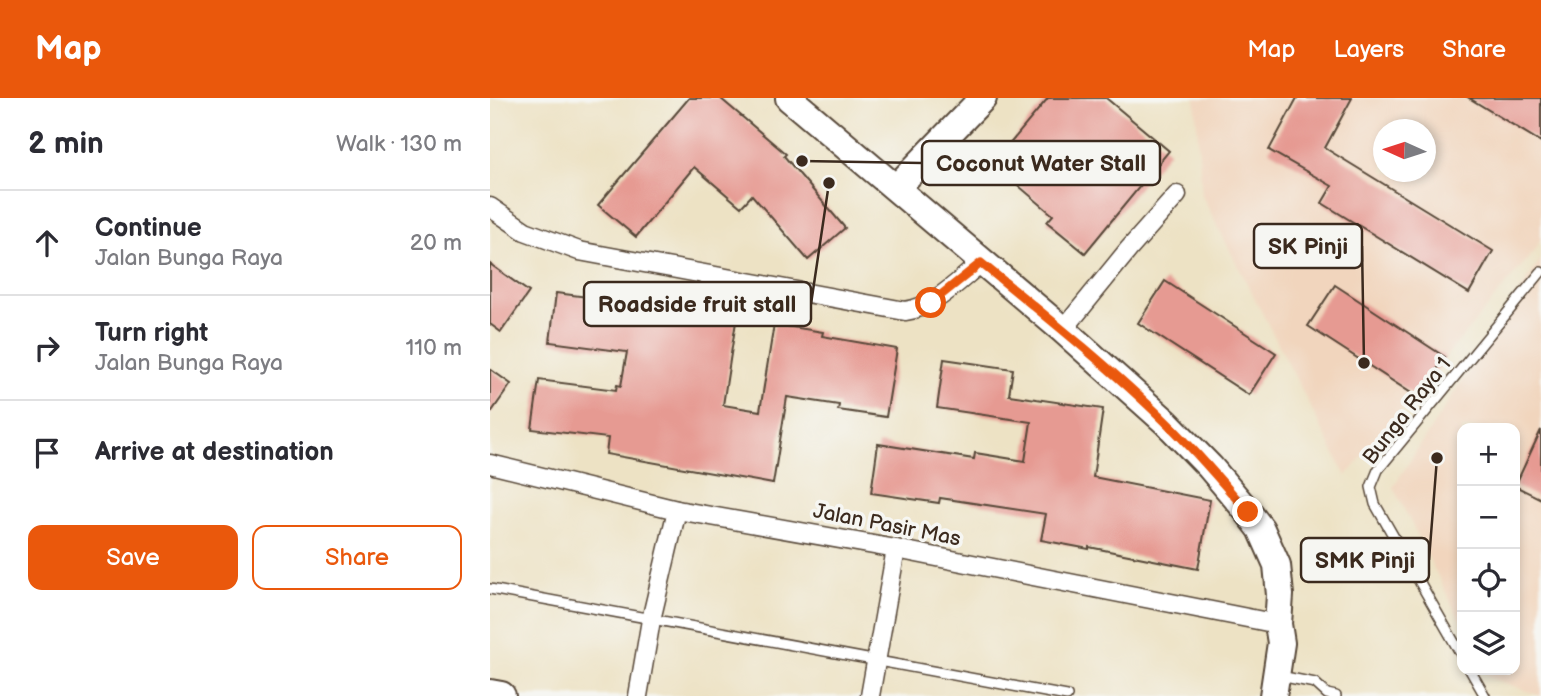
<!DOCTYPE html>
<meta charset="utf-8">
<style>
body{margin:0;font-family:"Balsamiq Sans",sans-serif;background:#f2f2f3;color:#2b2b33}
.controls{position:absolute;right:21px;bottom:21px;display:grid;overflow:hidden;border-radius:14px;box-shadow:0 4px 10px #0003}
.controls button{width:63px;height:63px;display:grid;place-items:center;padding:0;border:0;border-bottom:2px solid #e1e1e2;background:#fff;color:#2b2b33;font:35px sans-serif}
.compass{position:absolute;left:883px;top:21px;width:63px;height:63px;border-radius:50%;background:#fff;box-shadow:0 4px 10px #0003;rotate:273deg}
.stop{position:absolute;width:21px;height:21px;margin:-16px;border:5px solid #ea580c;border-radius:50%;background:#fff}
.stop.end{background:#ea580c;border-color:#fff;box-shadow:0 2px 7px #0008}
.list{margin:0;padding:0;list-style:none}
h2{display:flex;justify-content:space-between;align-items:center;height:91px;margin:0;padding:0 28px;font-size:30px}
h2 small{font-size:23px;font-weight:400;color:#7c7c81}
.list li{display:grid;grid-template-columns:46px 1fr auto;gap:21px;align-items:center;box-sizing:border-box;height:105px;padding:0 28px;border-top:2px solid #e1e1e2}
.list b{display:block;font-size:26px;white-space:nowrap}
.list p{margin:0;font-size:23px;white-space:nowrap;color:#7c7c81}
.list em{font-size:23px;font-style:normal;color:#7c7c81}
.actions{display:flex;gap:14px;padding:21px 28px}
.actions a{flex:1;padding:16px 0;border:2px solid #ea580c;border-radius:14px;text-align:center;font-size:24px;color:#ea580c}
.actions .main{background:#ea580c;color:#fff}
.icon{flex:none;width:38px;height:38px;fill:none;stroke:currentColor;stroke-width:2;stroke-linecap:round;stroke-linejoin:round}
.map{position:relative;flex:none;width:1051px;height:598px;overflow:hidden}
header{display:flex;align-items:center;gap:42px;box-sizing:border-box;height:98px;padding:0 35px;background:#ea580c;color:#fff}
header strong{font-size:33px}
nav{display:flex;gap:38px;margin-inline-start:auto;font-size:24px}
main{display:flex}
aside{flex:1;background:#fff}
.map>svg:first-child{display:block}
.built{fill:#f1d5bd;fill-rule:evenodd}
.building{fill:#e69a92}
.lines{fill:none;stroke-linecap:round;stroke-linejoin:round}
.lane-casing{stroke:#564637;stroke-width:12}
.street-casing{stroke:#564637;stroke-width:21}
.secondary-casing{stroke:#564637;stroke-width:30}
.primary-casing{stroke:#564637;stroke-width:32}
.lane{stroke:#fff;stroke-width:9}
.street{stroke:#fff;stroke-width:18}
.secondary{stroke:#fff;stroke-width:26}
.primary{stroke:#fff;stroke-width:28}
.route{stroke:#ea580c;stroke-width:9}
.labels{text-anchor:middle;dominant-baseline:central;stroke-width:7;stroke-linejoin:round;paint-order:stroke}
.street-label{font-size:21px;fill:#3b2a1e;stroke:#f6f6f2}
.leader{fill:none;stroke:#3b2a1e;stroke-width:2.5}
.callout-dot{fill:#3b2a1e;stroke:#f6f6f2;stroke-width:2.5}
.callout{fill:#f6f6f2;stroke:#3b2a1e;stroke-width:2.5}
.callout-label{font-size:23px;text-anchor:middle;font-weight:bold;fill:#3b2a1e}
</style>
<header>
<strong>Map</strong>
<nav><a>Map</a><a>Layers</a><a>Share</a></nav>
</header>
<main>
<aside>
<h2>2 min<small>Walk · 130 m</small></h2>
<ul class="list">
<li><svg class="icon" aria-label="ahead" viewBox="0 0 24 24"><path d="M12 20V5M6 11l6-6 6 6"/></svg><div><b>Continue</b><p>Jalan Bunga Raya</p></div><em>20 m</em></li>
<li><svg class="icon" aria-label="right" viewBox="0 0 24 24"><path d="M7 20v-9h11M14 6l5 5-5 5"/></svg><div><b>Turn right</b><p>Jalan Bunga Raya</p></div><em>110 m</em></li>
<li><svg class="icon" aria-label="arrive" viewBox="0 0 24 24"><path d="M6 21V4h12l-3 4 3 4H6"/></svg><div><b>Arrive at destination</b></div></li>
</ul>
<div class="actions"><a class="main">Save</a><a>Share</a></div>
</aside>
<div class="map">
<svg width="1051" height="598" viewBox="0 0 1051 598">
<rect width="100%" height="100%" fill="#f6f6f2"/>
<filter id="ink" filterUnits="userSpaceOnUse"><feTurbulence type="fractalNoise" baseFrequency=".0143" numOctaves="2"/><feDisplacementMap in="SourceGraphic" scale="14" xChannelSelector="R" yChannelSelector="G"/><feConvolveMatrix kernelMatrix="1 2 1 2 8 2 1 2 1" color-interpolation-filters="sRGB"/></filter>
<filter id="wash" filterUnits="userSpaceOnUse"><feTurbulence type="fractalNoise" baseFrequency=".00686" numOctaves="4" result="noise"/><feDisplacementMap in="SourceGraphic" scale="28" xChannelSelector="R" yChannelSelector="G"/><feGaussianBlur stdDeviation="1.57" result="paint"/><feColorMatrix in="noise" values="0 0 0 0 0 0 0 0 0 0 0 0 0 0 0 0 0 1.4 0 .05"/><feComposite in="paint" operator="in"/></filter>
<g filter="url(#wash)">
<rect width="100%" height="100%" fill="#ede2c4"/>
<g class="built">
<path d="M705,0H1051V140L1045,152L856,378L712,98ZM894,32H936V74H894Z"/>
<path d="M1051,161V598L999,579L995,572H1025V330H972V526L903,389Z"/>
</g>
<g id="blocks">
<g class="building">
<path d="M199,0H230L296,56L294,58L355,130L318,162L262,97L251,109L204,69L146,139L108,107Z"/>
<path d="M558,0H616L679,53L595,155L557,124L563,117L503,66Z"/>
<path d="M807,0H862L835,50L1003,153L979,195L832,105L842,88L779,52Z"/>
<path d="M979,0H1051V44Z"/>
<path d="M0,166L39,194L11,234L0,226Z"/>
<path d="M675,183L786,255L759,297L648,225Z"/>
<path d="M845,187L955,259L929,300L818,228Z"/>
<path d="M66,195L145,205L146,201L247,217L233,307L270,313L284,226L333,234L332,238L407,251L396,319L348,312L349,307L297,299L283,386L116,356L118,340L42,331L49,282L126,292L127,287L131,288L137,254L60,244Z"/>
<path d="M454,261L523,271L519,297L613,311L603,379L720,402L708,471L599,449V451L551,442L556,416L450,400L449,405L381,395L388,346L484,361L485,355L535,363L541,324L447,310Z"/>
<path d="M0,271L21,286L0,316Z"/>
<path d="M1051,332V401L1025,388Z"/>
</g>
</g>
</g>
<g filter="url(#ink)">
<use href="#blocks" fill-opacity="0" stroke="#564637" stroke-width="2"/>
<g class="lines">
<g class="lane-casing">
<g id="lane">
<path d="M0,491L577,598"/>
<path d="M972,558L885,406L881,389L888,372L1051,174"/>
<path d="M980,572L995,598"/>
<path d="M790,578L825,585L837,596L846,598"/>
</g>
</g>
<g class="street-casing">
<g id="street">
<path d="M0,109L35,133L89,153L415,213C445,209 468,183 491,165"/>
<path d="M573,232L639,151L687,97"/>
<path d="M0,366L187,412L406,451L788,526"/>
<path d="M148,598L161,522L187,412"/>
<path d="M380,598L406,451"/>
</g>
</g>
<g class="secondary-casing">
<g id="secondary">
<path d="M299,0L573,232L677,325L720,369L758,414L771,431L787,467L790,497L788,526L791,545L783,598"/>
<path d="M406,90L493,0"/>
</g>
</g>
<g class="primary-casing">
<path id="primary" d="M0,596L11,598"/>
</g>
<use href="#lane" class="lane"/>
<use href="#street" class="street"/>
<use href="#secondary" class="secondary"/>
<use href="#primary" class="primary"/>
</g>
</g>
<g class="lines" filter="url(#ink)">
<path class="route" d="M441,205L491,165C555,217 620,269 678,326C707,354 732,384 758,414"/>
</g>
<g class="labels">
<g class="street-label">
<text transform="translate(917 313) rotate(-52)">Bunga Raya 1</text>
<text transform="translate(397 427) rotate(11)">Jalan Pasir Mas</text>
</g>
</g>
<path class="leader" d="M312 63L432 65M874 265L872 148M339 85L321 206M947 360L939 462"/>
<g class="callout-dot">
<circle cx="312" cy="63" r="7"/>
<circle cx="874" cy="265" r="7"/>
<circle cx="339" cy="85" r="7"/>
<circle cx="947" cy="360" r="7"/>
</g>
<g class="callout">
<rect x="432" y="43" width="238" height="44" rx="7"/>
<rect x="764" y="126" width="108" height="44" rx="7"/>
<rect x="94" y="184" width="227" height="44" rx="7"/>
<rect x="811" y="440" width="128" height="44" rx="7"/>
</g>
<g class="callout-label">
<text x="551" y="73">Coconut Water Stall</text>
<text x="818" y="156">SK Pinji</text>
<text x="207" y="214">Roadside fruit stall</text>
<text x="875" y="470">SMK Pinji</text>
</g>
</svg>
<div class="controls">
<button>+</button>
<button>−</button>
<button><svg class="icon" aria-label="locate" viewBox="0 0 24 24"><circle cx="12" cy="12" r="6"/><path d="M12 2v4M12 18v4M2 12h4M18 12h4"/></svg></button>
<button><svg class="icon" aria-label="layers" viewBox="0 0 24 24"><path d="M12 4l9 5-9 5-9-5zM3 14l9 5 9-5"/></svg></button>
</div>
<svg class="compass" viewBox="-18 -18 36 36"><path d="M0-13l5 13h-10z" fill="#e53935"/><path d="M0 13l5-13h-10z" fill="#7c7c81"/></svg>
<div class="stop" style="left:441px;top:205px"></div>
<div class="stop end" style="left:758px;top:414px"></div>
</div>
</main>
